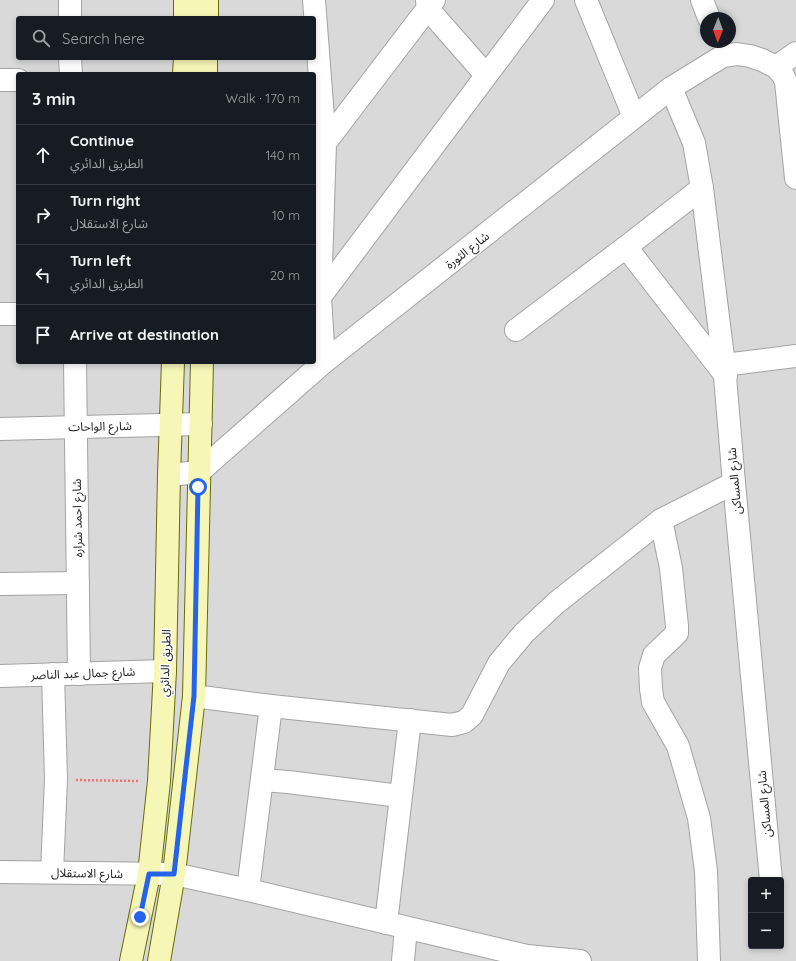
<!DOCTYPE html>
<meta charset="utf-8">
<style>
body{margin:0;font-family:Quicksand,"Noto Sans Arabic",sans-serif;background:#242831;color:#f1f3f6}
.controls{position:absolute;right:12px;bottom:12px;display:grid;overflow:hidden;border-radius:4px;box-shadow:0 2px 6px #0003}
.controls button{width:36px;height:36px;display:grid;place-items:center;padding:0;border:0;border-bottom:1px solid #363941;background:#171b24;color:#f1f3f6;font:20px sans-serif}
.compass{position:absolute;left:700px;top:12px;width:36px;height:36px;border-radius:50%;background:#171b24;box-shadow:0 2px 6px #0003;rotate:181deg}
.stop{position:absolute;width:12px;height:12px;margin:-9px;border:3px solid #2563eb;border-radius:50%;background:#fff}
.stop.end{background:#2563eb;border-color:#fff;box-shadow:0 1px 4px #0008}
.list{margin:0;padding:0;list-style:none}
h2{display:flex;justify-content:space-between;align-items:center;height:52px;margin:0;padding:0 16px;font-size:17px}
h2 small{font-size:13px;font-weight:400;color:#9ea1a6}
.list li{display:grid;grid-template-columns:26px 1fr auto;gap:12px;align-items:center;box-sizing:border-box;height:60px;padding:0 16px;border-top:1px solid #363941}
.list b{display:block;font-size:15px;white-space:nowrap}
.list p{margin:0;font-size:13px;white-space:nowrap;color:#9ea1a6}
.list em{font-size:13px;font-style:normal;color:#9ea1a6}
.icon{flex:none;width:22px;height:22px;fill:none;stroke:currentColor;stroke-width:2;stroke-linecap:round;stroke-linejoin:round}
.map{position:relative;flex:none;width:796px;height:961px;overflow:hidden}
.search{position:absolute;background:#171b24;box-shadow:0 2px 6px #0003;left:16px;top:16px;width:300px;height:44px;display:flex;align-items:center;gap:10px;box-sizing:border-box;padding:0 14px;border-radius:4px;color:#9ea1a6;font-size:15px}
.panel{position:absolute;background:#171b24;box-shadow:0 2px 6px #0003;left:16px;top:72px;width:300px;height:292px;border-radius:4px}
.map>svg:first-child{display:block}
.residential{fill:#dad9d9;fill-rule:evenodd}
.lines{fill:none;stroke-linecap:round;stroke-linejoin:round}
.street-casing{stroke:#a3a3a3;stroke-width:24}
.secondary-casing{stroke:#676c09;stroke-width:24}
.path{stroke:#f4726c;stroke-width:2.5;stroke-dasharray:2 2;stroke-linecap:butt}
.street{stroke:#fff;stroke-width:22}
.secondary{stroke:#f6f6b6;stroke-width:22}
.route{stroke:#2563eb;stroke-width:5}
.labels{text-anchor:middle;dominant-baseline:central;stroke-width:3;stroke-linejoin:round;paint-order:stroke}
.street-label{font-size:12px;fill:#1c1c1c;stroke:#fff}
</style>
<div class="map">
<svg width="796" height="961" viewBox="0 0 796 961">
<rect width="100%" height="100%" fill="#ede8e1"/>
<path class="residential" d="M0,0H796V961H0ZM18,18H314V58H18ZM706,18H730V42H706ZM18,74H314V362H18ZM751,880H781V946H751Z"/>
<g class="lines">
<g class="street-casing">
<g id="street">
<path d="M70,0V18"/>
<path d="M314,0L325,143L320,297L324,362"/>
<path d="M427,0L428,9L486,75"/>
<path d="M586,0L634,117"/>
<path d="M702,0L709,18"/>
<path d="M70,58L71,74"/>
<path d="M776,67L796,53"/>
<path d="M0,80H18"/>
<path d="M671,88L694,143L702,188L724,365L734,483L771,880"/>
<path d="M325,143L434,0"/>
<path d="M626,247L726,376"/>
<path d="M320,297L543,0"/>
<path d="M0,314H18"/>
<path d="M516,330L626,247L702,188"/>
<path d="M75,362L79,674"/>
<path d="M724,365L796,356"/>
<path d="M0,429L201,424"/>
<path d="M169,475L199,472L324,362L671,88L723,56L737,54L750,56L762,60L776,67L783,75L786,82L796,178"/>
<path d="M661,520L671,568L677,626V633L673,637L654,655L650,668L651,689L653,702L678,746L699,818L706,871L709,961"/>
<path d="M0,584L78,583"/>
<path d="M0,676L165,671"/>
<path d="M194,696L271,706L452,725L464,722L472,715L499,663L524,633L556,603L661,520L734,483"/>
<path d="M262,780L288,782L400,796"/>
<path d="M0,872L174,874L248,890L527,956L580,961"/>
<path d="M52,872L56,779L53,674"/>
<path d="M248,890L271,706"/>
<path d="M386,923L410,720"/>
<path d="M403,961L406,928"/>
</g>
</g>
<g class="secondary-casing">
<g id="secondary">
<path d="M185,18V0"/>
<path d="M207,18V0"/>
<path d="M184,74L185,58"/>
<path d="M206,74V58"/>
<path d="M131,961L149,874L159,781L165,671L169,475L173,362"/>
<path d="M159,961L174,874L194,696L202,362"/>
</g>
</g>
<path class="path" d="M76,780L139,781"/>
<use href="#street" class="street"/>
<use href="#secondary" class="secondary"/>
</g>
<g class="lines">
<path class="route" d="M140,917L149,874H174L194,696L198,487"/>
</g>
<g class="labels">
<g class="street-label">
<text transform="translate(467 250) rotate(-38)">شارع الثورة</text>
<text transform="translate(100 426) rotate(-1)">شارع الواحات</text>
<text transform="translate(734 481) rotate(-95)">شارع المساكن</text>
<text transform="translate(77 518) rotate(-91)">شارع احمد شراره</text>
<text transform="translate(165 663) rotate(-88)">الطريق الدائري</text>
<text transform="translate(83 673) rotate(-2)">شارع جمال عبد الناصر</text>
<text transform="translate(764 804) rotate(-95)">شارع المساكن</text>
<text transform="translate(87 873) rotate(1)">شارع الاستقلال</text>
</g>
</g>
</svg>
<div class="controls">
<button>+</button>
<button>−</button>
</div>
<svg class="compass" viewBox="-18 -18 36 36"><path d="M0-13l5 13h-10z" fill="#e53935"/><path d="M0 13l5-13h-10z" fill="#9ea1a6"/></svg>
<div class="stop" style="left:198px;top:487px"></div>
<div class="stop end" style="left:140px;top:917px"></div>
<div class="search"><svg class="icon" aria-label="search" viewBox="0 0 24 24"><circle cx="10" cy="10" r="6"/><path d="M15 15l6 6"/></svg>Search here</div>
<section class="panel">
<h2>3 min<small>Walk · 170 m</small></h2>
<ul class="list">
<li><svg class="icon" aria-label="ahead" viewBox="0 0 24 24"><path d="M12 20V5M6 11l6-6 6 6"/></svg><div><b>Continue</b><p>الطريق الدائري</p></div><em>140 m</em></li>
<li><svg class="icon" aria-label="right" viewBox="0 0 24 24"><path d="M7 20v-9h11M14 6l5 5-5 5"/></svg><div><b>Turn right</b><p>شارع الاستقلال</p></div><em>10 m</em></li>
<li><svg class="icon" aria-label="left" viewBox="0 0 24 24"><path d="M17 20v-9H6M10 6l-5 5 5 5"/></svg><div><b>Turn left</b><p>الطريق الدائري</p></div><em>20 m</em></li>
<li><svg class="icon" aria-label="arrive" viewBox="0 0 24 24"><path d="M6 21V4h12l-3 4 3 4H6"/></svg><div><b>Arrive at destination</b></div></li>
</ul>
</section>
</div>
